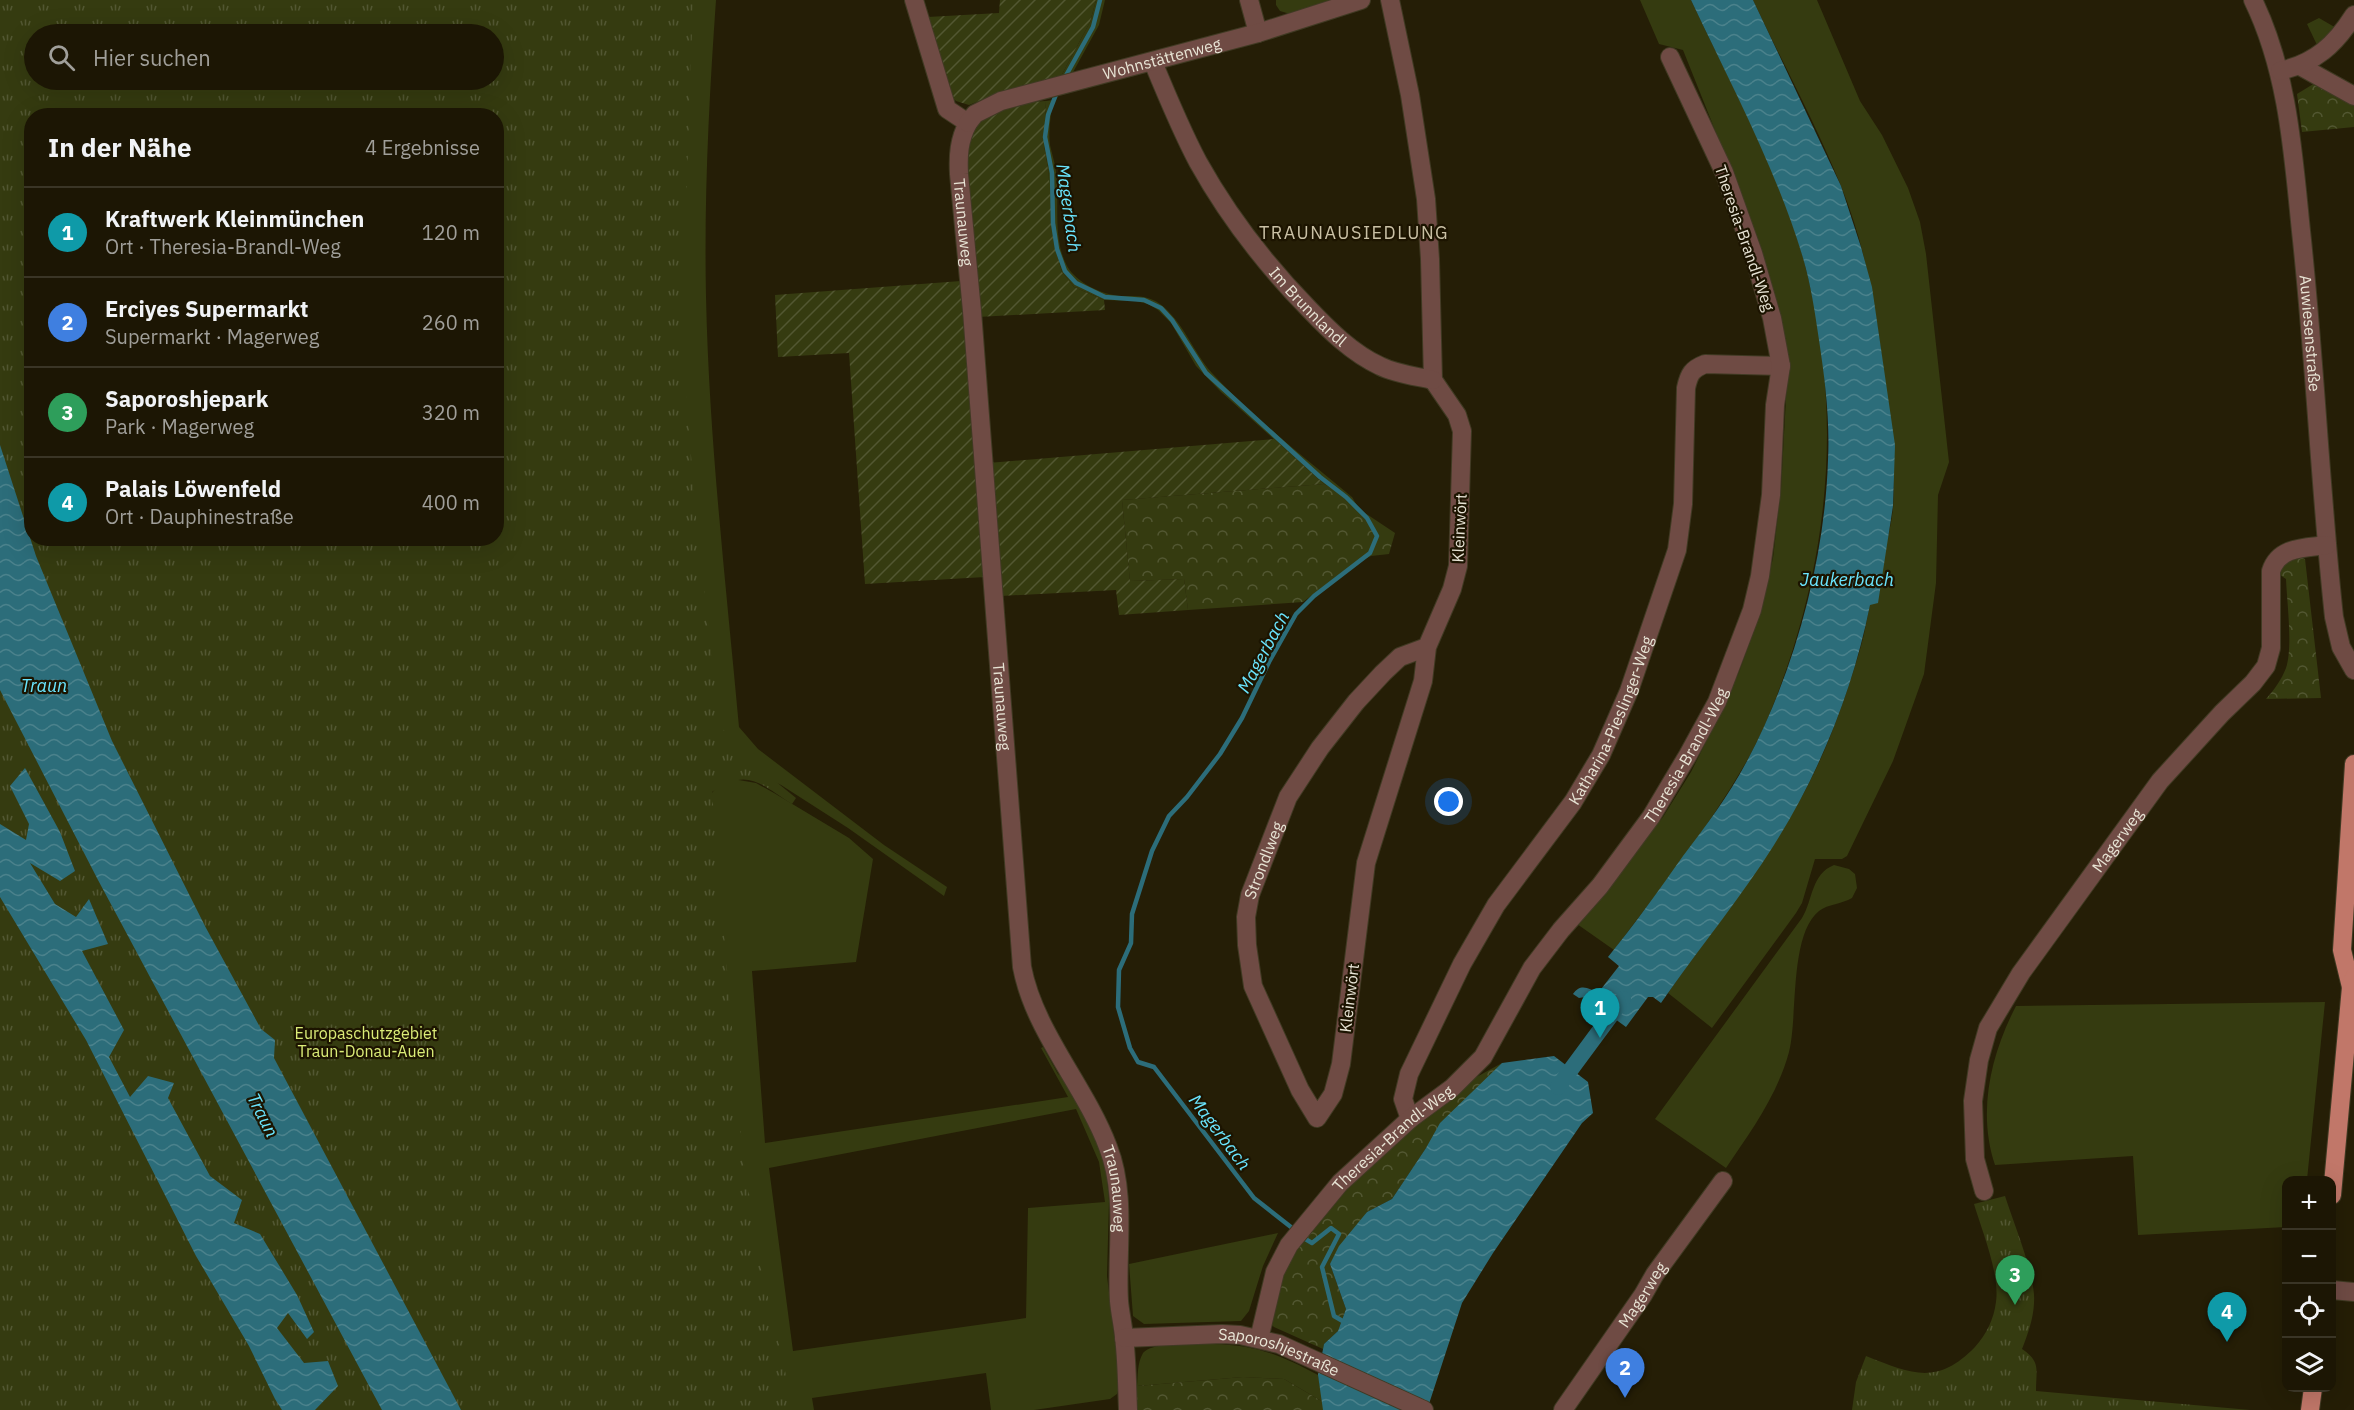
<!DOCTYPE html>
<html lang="de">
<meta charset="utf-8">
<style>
body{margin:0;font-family:"IBM Plex Sans",sans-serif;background:#251f0e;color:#f1f3f6}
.controls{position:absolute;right:18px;bottom:18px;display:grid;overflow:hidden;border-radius:12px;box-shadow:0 6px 24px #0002}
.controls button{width:54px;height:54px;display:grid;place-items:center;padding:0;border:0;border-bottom:2px solid #3a3526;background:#1c1604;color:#f1f3f6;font:30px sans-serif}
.you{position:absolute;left:1449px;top:802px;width:21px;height:21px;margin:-15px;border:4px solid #fff;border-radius:50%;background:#1a73e8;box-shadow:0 0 0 9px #1a73e833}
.badge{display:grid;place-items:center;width:39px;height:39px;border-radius:50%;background:#db2777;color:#fff;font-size:20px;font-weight:700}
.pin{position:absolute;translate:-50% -50px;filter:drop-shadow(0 2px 3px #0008)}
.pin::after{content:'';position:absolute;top:32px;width:21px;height:18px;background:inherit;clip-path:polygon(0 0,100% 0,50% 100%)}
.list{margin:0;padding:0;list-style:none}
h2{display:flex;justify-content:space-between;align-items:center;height:78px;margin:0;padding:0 24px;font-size:26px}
h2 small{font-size:20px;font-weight:400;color:#a09f9a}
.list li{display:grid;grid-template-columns:39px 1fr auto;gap:18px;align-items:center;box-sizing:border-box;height:90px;padding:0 24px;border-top:2px solid #3a3526}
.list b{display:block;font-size:22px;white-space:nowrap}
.list p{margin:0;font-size:20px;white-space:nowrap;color:#a09f9a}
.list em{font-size:20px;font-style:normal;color:#a09f9a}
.icon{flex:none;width:33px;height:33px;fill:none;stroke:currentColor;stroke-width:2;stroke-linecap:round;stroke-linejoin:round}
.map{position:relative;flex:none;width:2354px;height:1410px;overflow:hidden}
.search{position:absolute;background:#1c1604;box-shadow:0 6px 24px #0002;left:24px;top:24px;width:480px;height:66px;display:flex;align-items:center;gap:15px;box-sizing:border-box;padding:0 21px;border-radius:33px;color:#a09f9a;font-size:22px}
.panel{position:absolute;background:#1c1604;box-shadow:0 6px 24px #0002;left:24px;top:108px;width:480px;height:438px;border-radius:24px}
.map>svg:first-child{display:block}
.grass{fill:#353b10;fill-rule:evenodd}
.forest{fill:url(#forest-crowns)}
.park{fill:url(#park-tufts);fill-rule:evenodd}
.garden{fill:url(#garden-furrows)}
.water{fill:url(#water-waves)}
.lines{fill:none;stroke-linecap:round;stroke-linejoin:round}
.stream{stroke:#2c6d7a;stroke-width:4.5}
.canal{stroke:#2c6d7a;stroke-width:16}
.minor-casing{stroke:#403a23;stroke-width:20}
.major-casing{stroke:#403a23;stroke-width:20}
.minor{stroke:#6f4b44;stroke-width:18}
.major{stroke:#c17769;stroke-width:18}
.labels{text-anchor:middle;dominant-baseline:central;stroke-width:4.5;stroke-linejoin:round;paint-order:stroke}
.street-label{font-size:16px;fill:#e8e4d5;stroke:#1c1400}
.park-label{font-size:16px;fill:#dbec77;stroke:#1c1400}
.water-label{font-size:18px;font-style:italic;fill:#6ae5fe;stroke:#1c1400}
.neighbourhood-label{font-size:18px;letter-spacing:1.5px;fill:#cac1a5;stroke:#1c1400}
</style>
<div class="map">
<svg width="2354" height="1410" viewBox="0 0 2354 1410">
<defs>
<pattern id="forest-crowns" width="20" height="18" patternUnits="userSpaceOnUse" patternTransform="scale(1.5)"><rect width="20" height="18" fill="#353b10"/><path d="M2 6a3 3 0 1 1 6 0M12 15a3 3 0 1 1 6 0" fill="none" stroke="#525732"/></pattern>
<pattern id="park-tufts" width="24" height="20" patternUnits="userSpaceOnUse" patternTransform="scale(1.5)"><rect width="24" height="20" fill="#353b10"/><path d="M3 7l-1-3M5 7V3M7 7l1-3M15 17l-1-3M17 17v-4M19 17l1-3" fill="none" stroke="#525732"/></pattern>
<pattern id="garden-furrows" width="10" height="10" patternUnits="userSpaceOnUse" patternTransform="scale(1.5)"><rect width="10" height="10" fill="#353b10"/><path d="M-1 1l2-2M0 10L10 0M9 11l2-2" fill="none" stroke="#525732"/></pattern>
<pattern id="water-waves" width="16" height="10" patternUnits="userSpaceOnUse" patternTransform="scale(1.5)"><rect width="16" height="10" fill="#2c6d7a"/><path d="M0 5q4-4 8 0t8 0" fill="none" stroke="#4b828c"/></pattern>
</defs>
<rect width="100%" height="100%" fill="#251e06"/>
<g class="grass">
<path d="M668,0H716C709,99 704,197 706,296C709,440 726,584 739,727L758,749L884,845L947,887L944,896L848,828L781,785L748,770L693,737Z"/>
<path d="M1096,0H1105L1099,25L1072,74L1060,78L1090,22Z"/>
<path d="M1276,0H1332L1290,14L1280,11L1276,5Z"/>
<path d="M1640,0H1691C1731,85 1779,170 1804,261C1839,393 1833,520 1793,649C1780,689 1766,728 1745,764C1707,830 1659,890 1614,950L1577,924L1663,817L1691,772L1716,722L1739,672L1758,620L1773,558L1781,489L1788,362L1747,210L1683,50L1659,44Z"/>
<path d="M1753,0H1817L1860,101L1882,135L1908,188L1920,222L1926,254L1949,462L1938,495L1936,583L1924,674L1893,761L1847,856L1842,859H1815L1802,903L1796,913L1712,1028L1668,993C1716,925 1768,861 1807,787C1830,743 1847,694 1861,646C1865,632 1867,618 1870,604C1878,572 1889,542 1893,509C1896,473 1890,437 1887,402C1879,327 1869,255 1841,186C1815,122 1782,62 1753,0Z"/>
<path d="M2319,18L2338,29L2317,45L2307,24Z"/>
<path d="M1053,100C1051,115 1048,130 1050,145C1052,154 1055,163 1056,172C1060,202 1052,238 1067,266C1077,283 1102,295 1121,296C1135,296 1148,295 1160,304C1183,321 1193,352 1212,373C1254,419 1304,457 1352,497L1324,484L1221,392L1196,366L1171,323L1158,310L1148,304L1136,301L1104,300L1074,287L1062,272L1055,248L1051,221L1048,169L1044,145L1046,101Z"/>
<path d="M733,779L756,783L774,793L849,838L873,859L856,962L752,971L765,1143L1068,1097L1041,1048L1043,1047L1058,1074L1069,1082L1095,1135L1106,1168L1109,1201L1107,1276L1120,1385L1117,1394L1110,1399L1034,1410H991L986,1373L812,1398L814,1410H777L743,1265L710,795L717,787ZM1076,1109L1099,1162L1105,1202L1028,1208L1026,1318L793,1351L769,1168Z"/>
<path d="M1834,865L1849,869L1855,874L1857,888L1852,898C1842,904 1828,904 1819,911C1789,935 1798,1017 1789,1052C1777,1096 1751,1131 1726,1168L1655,1119L1802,918C1813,900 1811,874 1834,865Z"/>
<path d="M2325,1002L2307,1180H2286V1227L2138,1235L2133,1156L1995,1165C1977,1112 1991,1054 2016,1006Z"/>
<path d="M1278,1233L1263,1266L1249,1311L1241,1321L1144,1324L1133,1316L1129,1264Z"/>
<path d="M1213,1344C1257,1345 1280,1355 1318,1375L1323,1402L1284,1379L1243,1377L1137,1386C1138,1376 1137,1363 1143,1353C1152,1341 1198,1344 1213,1344Z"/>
</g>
<g class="forest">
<path d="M2315,83L2354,104V127L2302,132L2297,94Z"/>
<path d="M1324,484L1352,497L1359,509L1395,533L1389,554L1371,556L1352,565L1303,602L1188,610L1184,579L1130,581L1122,500Z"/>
<path d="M2297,556L2305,559L2321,698L2266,699C2274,690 2282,679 2286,668C2293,648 2287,602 2286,579L2280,575L2284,563Z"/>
<path d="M1502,1063L1426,1148L1392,1199L1367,1212L1330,1264L1346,1309L1338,1331L1324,1344L1323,1349L1274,1327L1271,1324L1282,1276L1293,1254L1345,1190L1409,1131L1473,1079Z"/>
<path d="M1243,1377L1284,1379L1323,1402V1410H1137V1386Z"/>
</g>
<g class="park">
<path d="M0,0H693L683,303V360L697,527L720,727L738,743L764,772L796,798L792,804C760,784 748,767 712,792L743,1158L763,1275L794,1410H0ZM34,34H494V80H34ZM32,116H496V538H32Z"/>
<path d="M2005,1196C2014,1224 2032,1267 2034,1295C2035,1314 2029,1331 2022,1349C2041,1362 2036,1369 2036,1391L2250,1410H1852L1856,1382L1866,1356C1912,1374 1937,1386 1975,1347C1986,1335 1994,1319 1996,1302C2000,1274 1982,1231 1974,1204Z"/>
</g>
<g class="garden">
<path d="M1000,0H1096L1090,22L1060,78L989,97L969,105L956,101L952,97L928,17L999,13Z"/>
<path d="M1046,101L1044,145L1048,169L1055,248L1062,272L1074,287L1104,300L1105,310L978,317L966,158L974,130L981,120L1012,103Z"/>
<path d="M961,281L985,577L865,584L849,353L778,357L775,295Z"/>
<path d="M1274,439L1324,484L1122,500L1130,581L1184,579L1188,610L1119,615L1116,590L1001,596L988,463Z"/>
</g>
<g class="water">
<path d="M1691,0H1753L1841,186L1861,247L1872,287L1895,445L1893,506L1878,603L1870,605C1853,690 1820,772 1774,845C1742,896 1703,943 1668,993L1661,1003L1653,997H1648L1626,1027L1585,997L1579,998L1573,994C1580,983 1589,988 1598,993L1619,966L1608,957C1634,925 1659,890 1683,856C1706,826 1729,795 1747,761C1794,673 1825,560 1828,460C1830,420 1825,380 1819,340C1815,313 1811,285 1803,258C1776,168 1731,85 1691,0Z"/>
<path d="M0,445L36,556L112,741L206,928L261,1029L275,1040L274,1058L461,1410H382L98,880L0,690Z"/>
<path d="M25,768L60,832L75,871L60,881L30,863L55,904L76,917L89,899L108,944L82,951L124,1030L109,1057L130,1097L148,1076L174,1083L168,1098L210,1176L242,1200L234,1223L260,1234L297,1295L314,1332L307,1339L288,1313L277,1328L304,1363L328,1361L338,1386L315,1410H282L275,1399L249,1346L196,1256L86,1040L0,897V824L26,840L29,824L10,786Z"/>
<path d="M1554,1056L1588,1082L1593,1113L1582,1123L1493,1253L1462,1303L1427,1410H1323L1318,1375L1324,1344L1338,1331L1346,1309L1330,1264L1339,1246L1367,1212L1392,1199L1426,1148L1440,1123L1502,1063Z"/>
</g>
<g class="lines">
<g class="stream">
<path d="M1064,79L1093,27L1100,0"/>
<path d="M1057,92L1048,115L1045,137L1052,173L1053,223L1057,249L1065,271L1076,283L1105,297L1144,300L1161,308L1172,320L1206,373L1320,477L1346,497L1367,518L1377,536L1370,553L1314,596L1296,614L1269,662L1242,718L1220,754L1187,797L1169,816L1152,851L1132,914L1131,943L1119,970L1118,1007L1130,1048L1138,1062L1154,1067L1254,1198L1296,1231"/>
<path d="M1302,1237L1312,1243L1331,1228L1339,1234L1322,1267L1334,1316L1346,1323"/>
</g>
<path class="canal" d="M1558,1087L1623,999"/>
<g class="minor-casing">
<g id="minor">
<path id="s1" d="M914,0L947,109L968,123C959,140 958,155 959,174L972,311L1022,967C1034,1031 1085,1086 1108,1147C1127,1195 1116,1251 1119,1301C1120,1313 1123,1325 1124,1337C1127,1361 1127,1386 1128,1410"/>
<path d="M1249,0L1258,33"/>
<path id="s2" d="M1390,0L1410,95L1426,199L1430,259L1433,380L1457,415L1462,431L1458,566L1452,589L1427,647L1423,681L1366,863L1341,1064L1333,1094L1317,1118L1300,1090L1253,986L1247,945L1246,917L1250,895L1288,797L1320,748L1356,702L1383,673L1400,657L1427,647"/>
<path id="s3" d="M2253,0C2288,72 2293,152 2301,231C2315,359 2320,488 2334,617L2341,647L2354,670"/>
<path id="s4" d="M1153,62C1167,96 1181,130 1198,162C1228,216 1266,265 1309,309C1329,330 1352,353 1380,366C1396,374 1415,376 1433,380"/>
<path d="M2300,66L2354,96"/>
<path d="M2280,71C2315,63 2335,45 2354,15"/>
<path id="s5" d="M968,123L975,114L1001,101L1258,33L1361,0"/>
<path id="s6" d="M1410,1119L1403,1099L1409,1074L1462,964L1496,905L1573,802L1601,755L1629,691L1677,550L1683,504L1686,388C1689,374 1692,369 1705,364L1781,366"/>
<path id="s7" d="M1984,1191L1975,1159L1973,1101L1979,1060L1988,1028L2021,973L2160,781L2222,713L2253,683L2266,666L2271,648V571C2279,546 2306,548 2327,545"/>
<path d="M2332,1290L2354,1292"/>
<path id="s8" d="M1124,1338L1222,1334L1240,1335L1279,1344L1424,1410"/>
<path id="s9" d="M1259,1339L1275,1272L1289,1245L1340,1183L1410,1119L1452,1088L1483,1057L1532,968L1561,930L1600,886L1651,817L1688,755L1717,702L1752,610L1760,576L1771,495L1775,405L1781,366L1772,318L1753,253L1724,172L1670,57"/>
<path id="s10" d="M1563,1410L1643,1295L1655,1274L1723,1181"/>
</g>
</g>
<g class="major-casing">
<g id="major">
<path d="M2351,987L2342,950L2354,764"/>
<path d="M2332,1195L2351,987L2354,977"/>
<path d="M2310,1410L2313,1388"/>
</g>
</g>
<use href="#minor" class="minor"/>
<use href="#major" class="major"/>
</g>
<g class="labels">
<g class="street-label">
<text stroke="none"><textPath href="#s5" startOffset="207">Wohnstättenweg</textPath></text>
<text stroke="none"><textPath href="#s1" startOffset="240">Traunauweg</textPath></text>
<text transform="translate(1745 238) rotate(71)">Theresia-Brandl-Weg</text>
<text stroke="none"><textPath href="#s4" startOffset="292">Im Brunnlandl</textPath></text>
<text stroke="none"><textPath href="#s3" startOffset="340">Auwiesenstraße</textPath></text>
<text transform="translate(1459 528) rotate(-87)">Kleinwört</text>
<text stroke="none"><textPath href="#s1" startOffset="726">Traunauweg</textPath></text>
<text stroke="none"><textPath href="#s6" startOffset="456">Katharina-Pieslinger-Weg</textPath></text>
<text stroke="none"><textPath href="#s9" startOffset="735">Theresia-Brandl-Weg</textPath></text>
<text stroke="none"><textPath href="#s7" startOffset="394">Magerweg</textPath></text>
<text stroke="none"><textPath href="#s2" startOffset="1428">Strondlweg</textPath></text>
<text transform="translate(1349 998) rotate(-83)">Kleinwört</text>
<text stroke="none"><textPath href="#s9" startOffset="249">Theresia-Brandl-Weg</textPath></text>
<text stroke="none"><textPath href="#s1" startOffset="1230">Traunauweg</textPath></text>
<text stroke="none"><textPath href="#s10" startOffset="140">Magerweg</textPath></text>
<text stroke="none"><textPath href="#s8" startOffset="158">Saporoshjestraße</textPath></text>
</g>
<g class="park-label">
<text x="366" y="1033">Europaschutzgebiet<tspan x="366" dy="18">Traun-Donau-Auen</tspan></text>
</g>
<g class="water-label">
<text transform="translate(1069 208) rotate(82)">Magerbach</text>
<text x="1847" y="579">Jaukerbach</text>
<text transform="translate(1263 652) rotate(-62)">Magerbach</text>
<text x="44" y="685">Traun</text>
<text transform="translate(263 1115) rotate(63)">Traun</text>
<text transform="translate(1220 1132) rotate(53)">Magerbach</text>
</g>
<g class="neighbourhood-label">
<text x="1354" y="232">TRAUNAUSIEDLUNG</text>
</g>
</g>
</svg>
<div class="controls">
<button>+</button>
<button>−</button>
<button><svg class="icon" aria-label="locate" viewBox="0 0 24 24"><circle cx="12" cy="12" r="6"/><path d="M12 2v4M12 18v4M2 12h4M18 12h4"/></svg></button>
<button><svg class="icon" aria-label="layers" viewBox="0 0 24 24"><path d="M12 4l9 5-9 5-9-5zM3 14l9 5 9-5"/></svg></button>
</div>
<div class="you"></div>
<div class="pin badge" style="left:1600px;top:1038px;background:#0f9aa8">1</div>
<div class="pin badge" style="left:1625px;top:1398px;background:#3f7fe0">2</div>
<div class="pin badge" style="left:2015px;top:1305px;background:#2e9e5b">3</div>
<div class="pin badge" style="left:2227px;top:1342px;background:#0f9aa8">4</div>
<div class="search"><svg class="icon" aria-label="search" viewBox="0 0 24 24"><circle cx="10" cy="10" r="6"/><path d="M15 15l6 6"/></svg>Hier suchen</div>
<section class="panel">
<h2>In der Nähe<small>4 Ergebnisse</small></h2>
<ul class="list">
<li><span class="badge" style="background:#0f9aa8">1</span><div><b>Kraftwerk Kleinmünchen</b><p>Ort · Theresia-Brandl-Weg</p></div><em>120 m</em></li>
<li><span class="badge" style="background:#3f7fe0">2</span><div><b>Erciyes Supermarkt</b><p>Supermarkt · Magerweg</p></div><em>260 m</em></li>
<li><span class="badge" style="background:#2e9e5b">3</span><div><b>Saporoshjepark</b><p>Park · Magerweg</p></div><em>320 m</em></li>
<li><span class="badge" style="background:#0f9aa8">4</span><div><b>Palais Löwenfeld</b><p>Ort · Dauphinestraße</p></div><em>400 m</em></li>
</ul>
</section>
</div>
